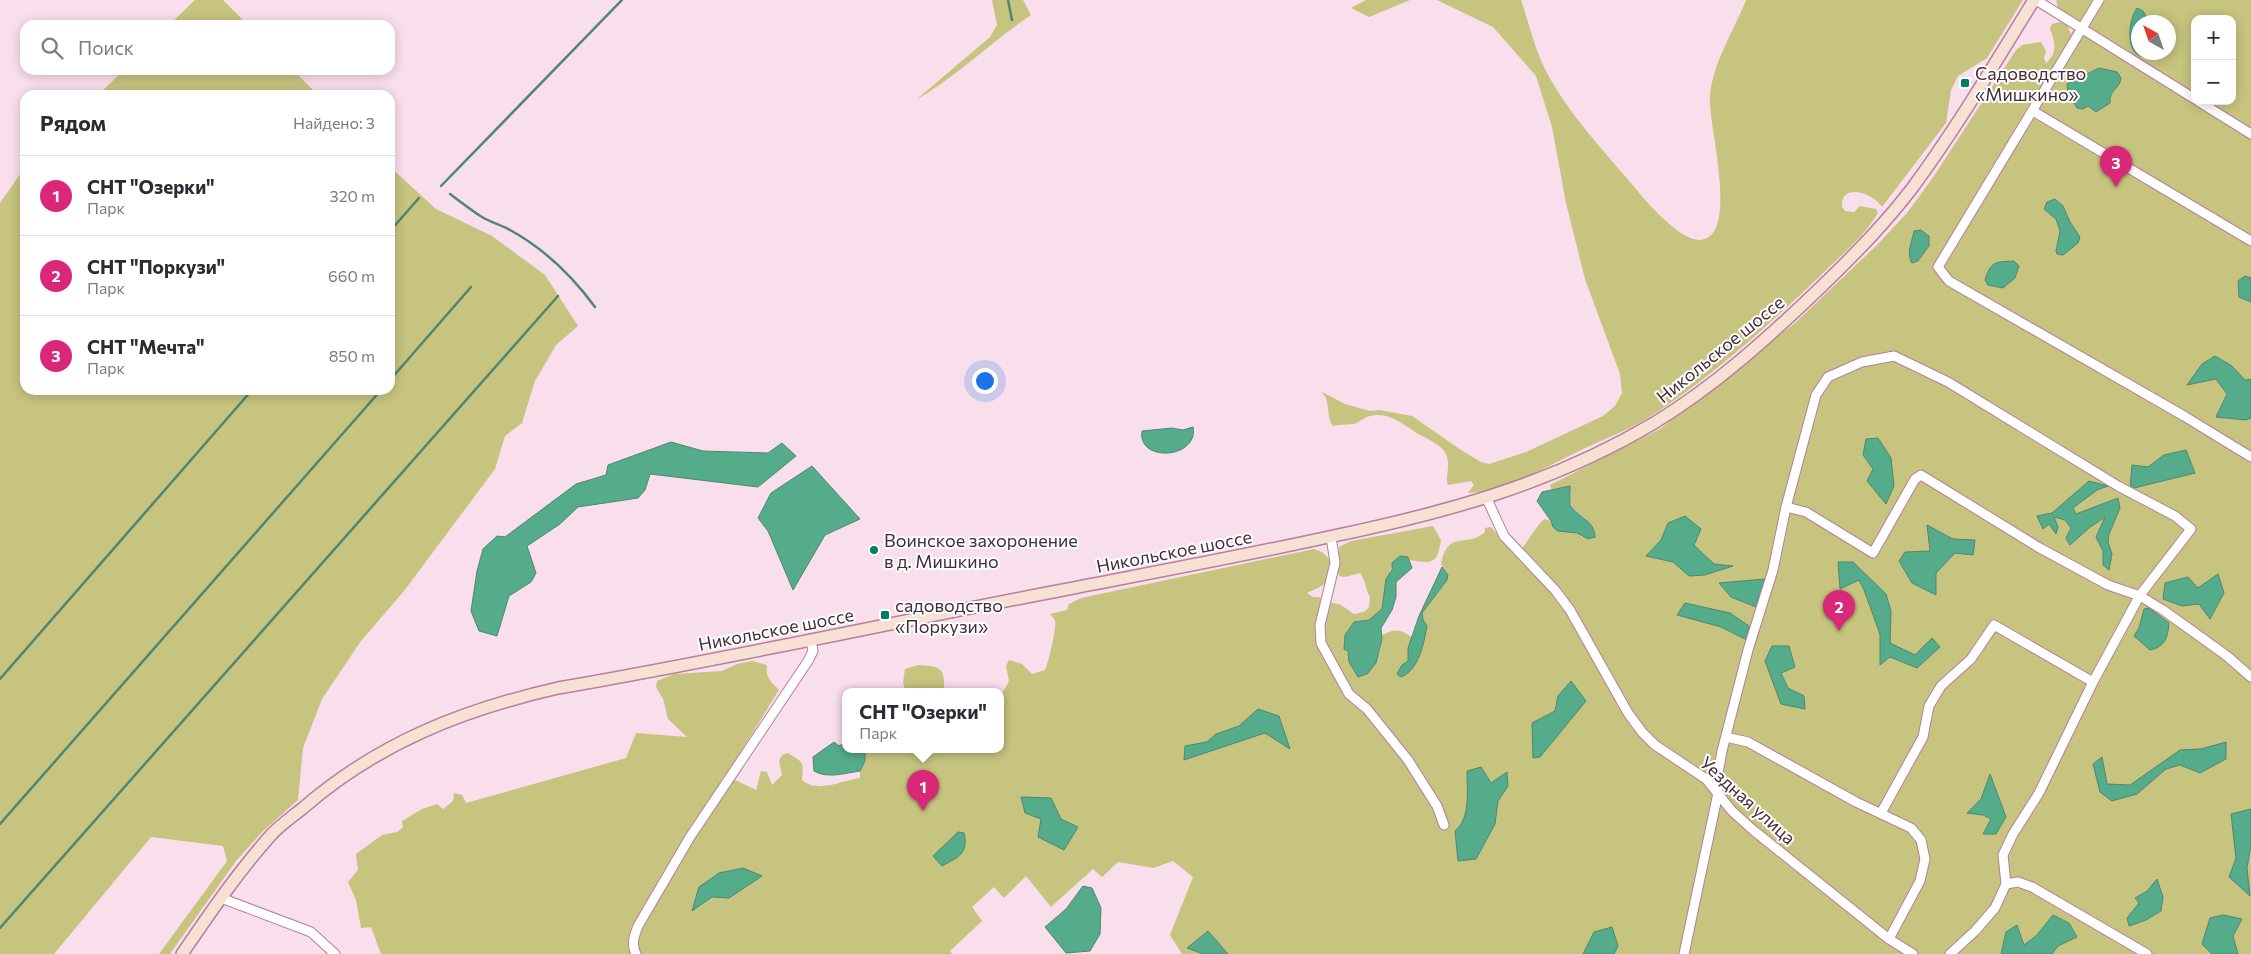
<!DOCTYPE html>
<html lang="ru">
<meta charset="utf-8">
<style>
body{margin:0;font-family:Commissioner,sans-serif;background:#f2f2f3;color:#2b2b33}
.controls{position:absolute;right:15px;top:15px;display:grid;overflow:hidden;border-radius:10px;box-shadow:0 2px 12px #0003}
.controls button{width:45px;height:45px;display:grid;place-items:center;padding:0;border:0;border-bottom:1px solid #e1e1e2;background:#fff;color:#2b2b33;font:25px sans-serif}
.compass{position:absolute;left:2131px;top:15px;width:45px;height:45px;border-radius:50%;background:#fff;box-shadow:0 2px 12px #0003;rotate:320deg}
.you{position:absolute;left:984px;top:380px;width:18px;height:18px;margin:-12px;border:4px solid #fff;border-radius:50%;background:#1a73e8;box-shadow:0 0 0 8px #1a73e833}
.badge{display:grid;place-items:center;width:32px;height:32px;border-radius:50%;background:#db2777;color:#fff;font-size:16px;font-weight:700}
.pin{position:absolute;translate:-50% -41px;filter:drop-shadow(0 1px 2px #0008)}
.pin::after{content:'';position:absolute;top:26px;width:18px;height:15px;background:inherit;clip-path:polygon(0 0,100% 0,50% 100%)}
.popup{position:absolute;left:842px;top:688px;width:162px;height:65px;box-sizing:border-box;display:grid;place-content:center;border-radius:10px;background:#fff;filter:drop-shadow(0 1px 4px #0005);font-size:16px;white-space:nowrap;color:#7c7c81}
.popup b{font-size:19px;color:#2b2b33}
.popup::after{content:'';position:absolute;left:50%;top:100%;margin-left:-10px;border:10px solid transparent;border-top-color:#fff}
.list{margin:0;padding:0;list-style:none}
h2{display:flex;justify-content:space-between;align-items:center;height:65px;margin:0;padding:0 20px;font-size:21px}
h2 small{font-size:16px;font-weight:400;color:#7c7c81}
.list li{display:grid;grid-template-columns:32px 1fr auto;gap:15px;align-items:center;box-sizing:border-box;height:80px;padding:0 20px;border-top:1px solid #e1e1e2}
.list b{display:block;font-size:19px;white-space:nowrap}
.list p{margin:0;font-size:16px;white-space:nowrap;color:#7c7c81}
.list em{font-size:16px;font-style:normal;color:#7c7c81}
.icon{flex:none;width:28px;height:28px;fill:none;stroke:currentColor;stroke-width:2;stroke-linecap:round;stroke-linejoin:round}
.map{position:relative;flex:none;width:2251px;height:954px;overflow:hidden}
.search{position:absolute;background:#fff;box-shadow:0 2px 12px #0003;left:20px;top:20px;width:375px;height:55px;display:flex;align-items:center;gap:12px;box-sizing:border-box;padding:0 18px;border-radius:15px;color:#7c7c81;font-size:19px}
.panel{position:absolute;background:#fff;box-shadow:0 2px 12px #0003;left:20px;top:90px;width:375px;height:305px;border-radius:15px}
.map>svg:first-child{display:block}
.green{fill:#c6c47e;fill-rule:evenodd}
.water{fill:#54ac8b;stroke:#508672}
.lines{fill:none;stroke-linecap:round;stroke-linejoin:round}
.stream{stroke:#508672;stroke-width:2.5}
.minor-casing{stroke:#b97d9d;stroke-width:11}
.secondary-casing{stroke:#b97d9d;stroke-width:14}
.minor{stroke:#fff;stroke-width:9}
.secondary{stroke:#f7e0d4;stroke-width:11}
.poi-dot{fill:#017e5d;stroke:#fff;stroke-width:2}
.labels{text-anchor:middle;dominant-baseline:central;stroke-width:4;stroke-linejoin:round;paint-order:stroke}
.poi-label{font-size:18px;fill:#452c39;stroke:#fff;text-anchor:start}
.street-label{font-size:18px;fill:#452c39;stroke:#fff}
</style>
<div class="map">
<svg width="2251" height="954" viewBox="0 0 2251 954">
<rect width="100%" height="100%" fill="#f9deeb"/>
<g class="green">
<path d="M195,0H223L248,25H169Z"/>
<path d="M992,0H1023L1031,15C991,42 958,75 916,100L990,37L997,25Z"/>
<path d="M1366,0H1410L1369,17L1351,8Z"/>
<path d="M1437,0H1521C1529,23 1535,50 1546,71C1569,115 1605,152 1636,189C1648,204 1681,241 1700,240C1741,237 1707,122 1710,95C1713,63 1734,30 1746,0H2023L1987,58L1958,76L1951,90L1946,123L1882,207C1873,193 1840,182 1842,207L1845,211L1854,212L1860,206L1876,209L1878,213C1863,238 1839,257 1819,277C1766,327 1711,378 1649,417C1625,432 1596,442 1571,455C1544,469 1498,492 1468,493L1474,485L1471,481L1448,485C1444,476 1453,464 1444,451C1439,444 1430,440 1422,436C1405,427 1391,411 1370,416C1363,417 1358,424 1352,424C1346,425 1340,424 1333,426C1325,416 1332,399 1320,391L1345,404L1370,411L1379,410L1412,416L1461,450L1481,462L1489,464L1526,452L1603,416L1615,406L1622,393L1620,374L1585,279L1566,203L1552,127L1536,76L1493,27Z"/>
<path d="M2056,0H2251V954H1182L1170,935L1193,877L1173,861L1153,868L1118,862L1102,877L1093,869L1051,907L1026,876L1004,898L994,887L972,907L982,921L950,951L952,954H381L371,927L361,928L356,900L348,882L358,870L356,854L382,835L397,832L403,827L402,821L422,809L437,804L443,809L453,801L454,793L462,795L466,803L626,758L636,733L687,737L668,719L663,699L656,687L657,681L674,674L722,671L737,664L752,661L767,665C765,677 771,682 779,690L733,764L742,770L735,780L756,790L761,771L767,772L772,785L782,775L779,761L782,755L788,753C803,763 804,760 802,780C818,794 843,780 860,778V771L865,761V753L862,750H1000L1001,692H1003L1009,681L1006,666L1009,660L1022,664L1032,674L1045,670C1048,665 1057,626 1055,621C1054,618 1052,617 1050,614L1067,610L1069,604L1081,598L1314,549L1322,552L1330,560C1329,585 1328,583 1307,593L1313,597H1319L1322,600L1341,605L1354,614L1364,612L1369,607L1370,597C1365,589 1366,580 1360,573L1345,577L1339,576C1336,567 1340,556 1339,547L1351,541L1433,526L1441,540C1437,564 1433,564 1410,560L1408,557L1392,563L1382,609L1372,618L1347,632L1345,649L1348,651L1349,662L1358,677C1376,673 1381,651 1382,635C1396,628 1400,629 1413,638L1408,648V661L1402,665L1409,673L1422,649V613L1445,583L1448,575L1441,564C1449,528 1466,549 1485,532V528L1491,527L1516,556C1527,544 1533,530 1544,519L1551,521L1553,527C1563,531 1575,530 1582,537L1595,531C1591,527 1589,522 1585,518C1575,509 1568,508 1571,493L1564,487L1552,491L1550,485L1660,429L1795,323L1876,246L1907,213L1934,176L2016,50L2022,45L2041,42L2046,51L2044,58L2046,63C2058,54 2055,41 2050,29L2052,24L2060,22L2067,25L2071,34L2078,23L2058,8ZM2195,19H2232V101H2195ZM2138,22H2168V52H2138ZM1921,230L1927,234L1929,246L1918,261L1909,254L1913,237Z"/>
<path d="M124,70H293L318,95H98Z"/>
<path d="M25,167V390H390V167L436,209L492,236L545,275L578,326L556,345L535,381L522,423L505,436L495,469L404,591L361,641L322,699L303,748L298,800L263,831L236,861L170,954H159L227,861L223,846L151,837L54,954H0V203Z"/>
<path d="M918,665C942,666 945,669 944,692H906L903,683L905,669Z"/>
</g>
<g class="water">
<path d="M2137,8L2143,11L2149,22H2138V52L2149,53L2147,57C2124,58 2128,20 2137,8Z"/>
<path d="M2099,68L2117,72L2121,78C2120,89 2109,89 2110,103L2096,112L2088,106L2083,109L2077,108L2068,94L2067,84Z"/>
<path d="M2055,199L2063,206L2070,222L2080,237L2078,243L2063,255L2057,254L2056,251L2060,231L2056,219L2044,209L2047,202Z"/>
<path d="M1921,230L1929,236V246L1918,261L1912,263C1906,253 1912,242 1914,231Z"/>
<path d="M2014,261L2019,266L2015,278L2003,288L1988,285L1985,280C1991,261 1995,262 2014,261Z"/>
<path d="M2245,276L2251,278V302L2239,297L2238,281Z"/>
<path d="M2215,356L2232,366L2245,380L2251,379V418L2246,420L2216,417L2227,394L2216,379L2187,385L2202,364Z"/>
<path d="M1193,427C1199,459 1137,463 1142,431L1172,428L1183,430Z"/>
<path d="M1878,438L1891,458L1894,486L1886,504L1867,481L1873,469L1863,455L1866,439Z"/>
<path d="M671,442L703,451L768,453L782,443L796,456L758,487L650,474L645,490L638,498L578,507L560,524L527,546L536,573L531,582L509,596L497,636L479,631L471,611L477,571L483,549L497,536L505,537L576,484L606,475L608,465Z"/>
<path d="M2186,450L2195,473L2130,489L2132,465L2148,467L2164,455Z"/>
<path d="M812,466L860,519L825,535L793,590L768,531L758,518L771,493Z"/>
<path d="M2089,481L2108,486L2097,490L2073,508L2076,514L2118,498L2120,508L2109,534L2108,542L2112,554L2109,570L2103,565V551L2096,537L2105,517L2089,528L2070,545L2066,538L2071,528L2065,520L2054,517L2058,527L2056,534L2049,524L2043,529L2037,516L2052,513Z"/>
<path d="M1570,486V505C1578,517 1595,521 1595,537L1588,539L1577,533L1558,531L1553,527L1551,521L1537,501L1542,492Z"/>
<path d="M1685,516L1701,529L1694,545L1714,564L1733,566L1705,575L1689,576L1673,562L1646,556L1661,540L1668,523Z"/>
<path d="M1927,525L1953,539L1975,540L1973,555L1955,553L1936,573V595L1912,583L1899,561L1905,552L1930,551Z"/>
<path d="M1400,556L1408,557L1412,568L1396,582V597L1392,610L1381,628L1382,639L1376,663L1367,674L1358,677L1349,662L1348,651L1344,649L1345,635L1354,622L1369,620L1382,609L1386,579L1392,570V563Z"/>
<path d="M1838,562H1853L1886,594L1891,611L1890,643L1915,655L1932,638L1940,647L1917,668L1890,657L1880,665V634L1864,590L1859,580L1840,589Z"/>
<path d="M1442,567L1448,575L1447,580L1422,613L1423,620L1427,626C1424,643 1419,670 1401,677L1397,674L1402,665L1408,661V648L1419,616Z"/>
<path d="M2218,574L2224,593L2210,619L2199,604L2182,606L2163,599L2165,583L2188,577L2198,588Z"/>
<path d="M1765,579L1756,607L1731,597L1719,583Z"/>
<path d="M1685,603L1730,613L1749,626L1747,640L1721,627L1677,615Z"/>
<path d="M2149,608L2169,623C2168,637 2165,647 2150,650L2134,636L2139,628L2144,609Z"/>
<path d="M1772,646H1789L1795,667L1781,673L1788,688L1804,696L1805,709L1781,704L1765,661Z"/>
<path d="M1571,681L1586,701L1540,757L1533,758L1532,723L1555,711L1558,696Z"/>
<path d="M1258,709L1279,716L1290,749L1265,733L1184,760L1185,746L1207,742L1216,734L1239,726Z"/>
<path d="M834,742L839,746L845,743L846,750H862L865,753V761L860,771C845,773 828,779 814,771L813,757Z"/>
<path d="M2226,742V759L2200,773L2180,765L2166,769L2137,794L2112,801L2100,792L2093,764L2102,757L2107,784L2130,785L2180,750L2201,749Z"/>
<path d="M1481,767L1491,783L1507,772L1508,786L1498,801L1495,824L1476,859L1458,861L1455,831C1471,818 1467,790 1467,771Z"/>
<path d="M1990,774L2006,817L1996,834H1983L1991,819L1983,815L1967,813L1981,799Z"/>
<path d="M1021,797L1051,798L1061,819L1078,827L1064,850L1038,837L1041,819L1025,813Z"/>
<path d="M2251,809V845L2247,868L2250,896L2229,877L2236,858L2231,814Z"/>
<path d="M958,832L964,833C969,854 958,857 942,866L933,856Z"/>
<path d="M743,868L762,876L729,898L712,897L692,911L699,887L719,873Z"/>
<path d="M2157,879L2163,897L2161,911L2146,920L2129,926L2127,918L2139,903L2135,898L2147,891Z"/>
<path d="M1083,886L1092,888L1101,908L1100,934L1090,951L1066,953L1045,927L1066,909Z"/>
<path d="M2053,915L2069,923L2077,937L2058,946L2052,954H2001L2006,932L2017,925L2024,945L2036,936Z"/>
<path d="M2223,915L2242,919L2233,936L2238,954H2212L2202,944L2210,918Z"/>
<path d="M1612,927L1618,946L1614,954H1583L1594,932Z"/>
<path d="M1208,931L1228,954H1203L1187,948Z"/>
</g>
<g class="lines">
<g class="stream">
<path d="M1008,0L1012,20"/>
<path d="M441,186L622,0"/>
<path d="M450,194C461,202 471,210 482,217C490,222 501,225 510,230C543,248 573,277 595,307"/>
<path d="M390,231L419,198"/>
<path d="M390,380L471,287"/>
<path d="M0,679L252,390"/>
<path d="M0,824L381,390"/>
<path d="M0,928L558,296"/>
</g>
<g class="minor-casing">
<g id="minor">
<path d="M2036,0L2195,99"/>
<path d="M2099,0L1938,267L1949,281L2184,416L2251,457"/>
<path d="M2198,101L2251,134"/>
<path d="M2033,111L2251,241"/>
<path d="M1487,499L1504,536L1555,590L1570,610L1628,713L1642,732L1655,745L1706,779L1732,811L1753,830L1889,939L1913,954"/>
<path d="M1786,507L1806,512L1873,553L1915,479L1921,475L2038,547L2108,585L2140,596L2163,610L2227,656L2251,677"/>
<path d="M1331,537L1335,563L1320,625L1321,643L1349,694L1367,709L1408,760L1437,806L1444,825"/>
<path d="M1726,737L1748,742L1856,802L1911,828L1921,840L1925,859L1920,881L1889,939"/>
<path d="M1881,813L1923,737L1929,706L1941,686L1971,659L1994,625L2093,682"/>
<path d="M2006,884L2018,882L2032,887L2147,954"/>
<path d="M221,898L311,932L335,954"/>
<path d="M636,954C631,944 634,936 638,926L690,837L808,661L813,651L811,641"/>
<path d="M1684,954L1718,793L1717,779L1722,751L1748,650L1773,570L1786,507L1816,395L1828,377L1862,362L1894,356L1948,382L2118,486L2175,516L2191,529L2140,595L2093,682L2039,793L2013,834L2003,855L2006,884L1995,908L1975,931L1950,954"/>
</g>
</g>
<g class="secondary-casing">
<path id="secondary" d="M182,954C210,913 238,872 271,835C280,825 292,817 303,808C378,743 462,710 558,688C727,659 894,622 1063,590C1150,573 1237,557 1324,538C1441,514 1550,485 1654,423C1715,386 1769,337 1820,288C1853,256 1885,224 1913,187C1957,127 1995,63 2034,0"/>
</g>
<use href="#minor" class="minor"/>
<use href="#secondary" class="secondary"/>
</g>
<g class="poi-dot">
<rect x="1960" y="78" width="10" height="10" rx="2.5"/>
<circle cx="874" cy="550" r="5"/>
<rect x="880" y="610" width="10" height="10" rx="2.5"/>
</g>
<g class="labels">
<g class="poi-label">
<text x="1975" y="73">Садоводство<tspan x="1975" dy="21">«Мишкино»</tspan></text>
<text x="884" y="540">Воинское захоронение<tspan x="884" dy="21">в д. Мишкино</tspan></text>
<text x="895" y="605">садоводство<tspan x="895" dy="21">«Поркузи»</tspan></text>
</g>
<g class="street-label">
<text transform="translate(1720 349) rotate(-39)">Никольское шоссе</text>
<text transform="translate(1174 551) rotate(-11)">Никольское шоссе</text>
<text transform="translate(776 629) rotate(-11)">Никольское шоссе</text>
<text transform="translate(1748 800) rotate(42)">Уездная улица</text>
</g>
</g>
</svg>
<div class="controls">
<button>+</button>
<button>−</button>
</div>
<svg class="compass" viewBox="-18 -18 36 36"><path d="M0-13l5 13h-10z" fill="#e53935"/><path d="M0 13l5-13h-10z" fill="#7c7c81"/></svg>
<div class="you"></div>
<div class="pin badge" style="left:923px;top:811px">1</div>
<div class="popup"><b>СНТ &quot;Озерки&quot;</b>Парк</div>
<div class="pin badge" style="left:1839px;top:631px">2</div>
<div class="pin badge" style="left:2116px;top:187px">3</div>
<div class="search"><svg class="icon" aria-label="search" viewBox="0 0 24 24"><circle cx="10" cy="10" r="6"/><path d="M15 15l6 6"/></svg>Поиск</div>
<section class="panel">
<h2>Рядом<small>Найдено: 3</small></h2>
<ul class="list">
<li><span class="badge">1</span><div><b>СНТ &quot;Озерки&quot;</b><p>Парк</p></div><em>320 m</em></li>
<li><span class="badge">2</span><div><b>СНТ &quot;Поркузи&quot;</b><p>Парк</p></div><em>660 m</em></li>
<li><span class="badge">3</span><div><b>СНТ &quot;Мечта&quot;</b><p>Парк</p></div><em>850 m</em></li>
</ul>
</section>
</div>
